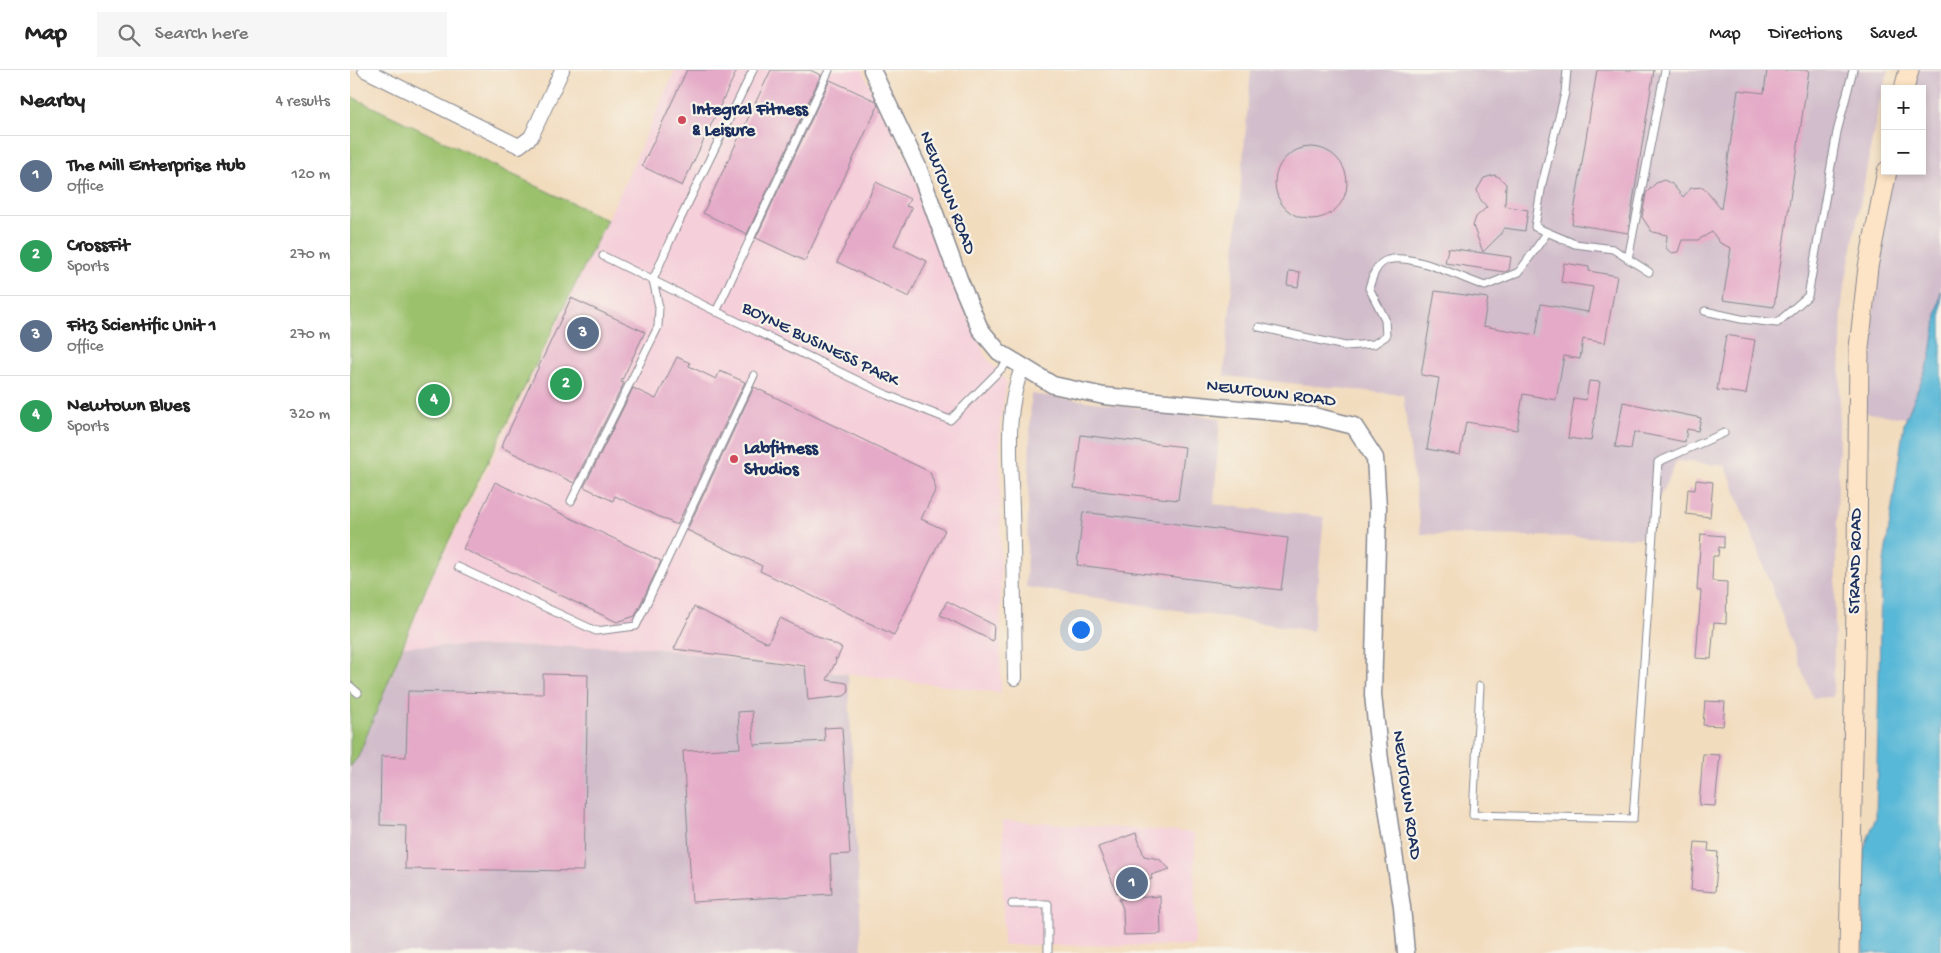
<!DOCTYPE html>
<meta charset="utf-8">
<style>
body{margin:0;font-family:"Gochi Hand",sans-serif;background:#f6f6f6;color:#222}
.controls{position:absolute;right:15px;top:15px;display:grid;overflow:hidden;border-radius:0px;box-shadow:0 2px 8px #0003}
.controls button{width:45px;height:45px;display:grid;place-items:center;padding:0;border:0;border-bottom:1px solid #e0e0e0;background:#fff;color:#222;font:25px sans-serif}
.you{position:absolute;left:730px;top:559px;width:18px;height:18px;margin:-12px;border:4px solid #fff;border-radius:50%;background:#1a73e8;box-shadow:0 0 0 8px #1a73e833}
.badge{display:grid;place-items:center;width:32px;height:32px;border-radius:50%;background:#0b8043;color:#fff;font-size:16px;font-weight:700}
.pin{position:absolute;translate:-50% -50%;border:2px solid #fff;box-shadow:0 1px 5px #0006}
.list{margin:0;padding:0;list-style:none}
h2{display:flex;justify-content:space-between;align-items:center;height:65px;margin:0;padding:0 20px;font-size:21px}
h2 small{font-size:16px;font-weight:400;color:#767676}
.list li{display:grid;grid-template-columns:32px 1fr auto;gap:15px;align-items:center;box-sizing:border-box;height:80px;padding:0 20px;border-top:1px solid #e0e0e0}
.list b{display:block;font-size:19px;white-space:nowrap}
.list p{margin:0;font-size:16px;white-space:nowrap;color:#767676}
.list em{font-size:16px;font-style:normal;color:#767676}
.icon{flex:none;width:28px;height:28px;fill:none;stroke:currentColor;stroke-width:2;stroke-linecap:round;stroke-linejoin:round}
.map{position:relative;flex:none;width:1591px;height:883px;overflow:hidden}
header{display:flex;align-items:center;gap:30px;box-sizing:border-box;height:70px;padding:0 25px;background:#fff;border-bottom:1px solid #e0e0e0}
header strong{font-size:24px}
nav{display:flex;gap:28px;margin-inline-start:auto;font-size:18px}
.search{width:350px;height:45px;background:#f6f6f6;display:flex;align-items:center;gap:12px;box-sizing:border-box;padding:0 18px;border-radius:0px;color:#767676;font-size:19px}
main{display:flex}
aside{flex:1;background:#fff}
.map>svg:first-child{display:block}
.built{fill:#f5cfda}
.industrial{fill:#d1bdcb}
.green{fill:#9bc16c;stroke:#5b7865}
.water{fill:#59b8d7;stroke:#3a749a}
.building{fill:#e5aac7}
.lines{fill:none;stroke-linecap:round;stroke-linejoin:round}
.service-casing{stroke:#86868e;stroke-width:9}
.minor-casing{stroke:#86868e;stroke-width:16}
.tertiary-casing{stroke:#86868e;stroke-width:19}
.secondary-casing{stroke:#86868e;stroke-width:21}
.service{stroke:#fff;stroke-width:7}
.minor{stroke:#fff;stroke-width:14}
.tertiary{stroke:#fff;stroke-width:16}
.secondary{stroke:#fee4c6;stroke-width:19}
.poi-dot{fill:#d1495b;stroke:#f7f3e8;stroke-width:2}
.labels{text-anchor:middle;dominant-baseline:central;stroke-width:4.5;stroke-linejoin:round;paint-order:stroke}
.poi-label{font-size:18px;font-weight:bold;fill:#1b2f5e;stroke:#f7f3e8;text-anchor:start}
.street-label{font-size:18px;fill:#1b2f5e;stroke:#f7f3e8}
</style>
<header>
<strong>Map</strong>
<div class="search"><svg class="icon" aria-label="search" viewBox="0 0 24 24"><circle cx="10" cy="10" r="6"/><path d="M15 15l6 6"/></svg>Search here</div>
<nav><a>Map</a><a>Directions</a><a>Saved</a></nav>
</header>
<main>
<aside>
<h2>Nearby<small>4 results</small></h2>
<ul class="list">
<li><span class="badge" style="background:#5c6f8a">1</span><div><b>The Mill Enterprise Hub</b><p>Office</p></div><em>120 m</em></li>
<li><span class="badge" style="background:#2e9e5b">2</span><div><b>CrossFit</b><p>Sports</p></div><em>270 m</em></li>
<li><span class="badge" style="background:#5c6f8a">3</span><div><b>Fitz Scientific Unit 1</b><p>Office</p></div><em>270 m</em></li>
<li><span class="badge" style="background:#2e9e5b">4</span><div><b>Newtown Blues</b><p>Sports</p></div><em>320 m</em></li>
</ul>
</aside>
<div class="map">
<svg width="1591" height="883" viewBox="0 0 1591 883">
<rect width="100%" height="100%" fill="#f7f3e8"/>
<filter id="ink" filterUnits="userSpaceOnUse"><feTurbulence type="fractalNoise" baseFrequency=".02" numOctaves="2"/><feDisplacementMap in="SourceGraphic" scale="10" xChannelSelector="R" yChannelSelector="G"/><feConvolveMatrix kernelMatrix="1 2 1 2 8 2 1 2 1" color-interpolation-filters="sRGB"/></filter>
<filter id="wash" filterUnits="userSpaceOnUse"><feTurbulence type="fractalNoise" baseFrequency=".0096" numOctaves="4" result="noise"/><feDisplacementMap in="SourceGraphic" scale="20" xChannelSelector="R" yChannelSelector="G"/><feGaussianBlur stdDeviation="1.12" result="paint"/><feColorMatrix in="noise" values="0 0 0 0 0 0 0 0 0 0 0 0 0 0 0 0 0 1.4 0 .05"/><feComposite in="paint" operator="in"/></filter>
<g filter="url(#wash)">
<rect width="100%" height="100%" fill="#f2dcbe"/>
<g class="built">
<path d="M325,0H512L561,96L606,221L636,287L657,312L650,352L651,623L295,577L54,576L81,510L148,378L271,121Z"/>
<path d="M653,750L845,763V876L653,875Z"/>
</g>
<g class="industrial">
<path d="M901,0H1539L1529,33L1492,231L1483,627L1463,628L1376,396L1327,391L1290,468L1071,464L1053,325L874,306Z"/>
<path d="M1567,0H1591V244L1585,283L1556,348L1511,342L1537,132L1544,101H1572V19H1563Z"/>
<path d="M681,324L870,348L864,434L974,447L963,561L676,517Z"/>
<path d="M54,576L295,577L498,604L512,883H0V697L8,687Z"/>
</g>
<path class="green" d="M0,26L257,150L79,511L8,687L0,697Z"/>
<path class="water" d="M1591,221V883H1513L1512,784L1526,747L1531,513L1554,354L1580,289Z"/>
<g id="blocks">
<g class="building">
<path d="M337,0H387L332,116L292,96Z"/>
<path d="M421,0H460L471,5L397,164L353,143Z"/>
<path d="M1247,0H1304L1278,163L1222,154Z"/>
<path d="M1417,0H1459L1424,237L1373,230L1381,178L1370,173L1362,162L1348,170H1332L1328,182L1321,183L1316,178L1317,165L1302,162L1292,147L1296,123L1306,113L1314,110L1322,114L1333,127L1341,118L1353,117L1371,139L1388,20L1414,23Z"/>
<path d="M480,10L526,31L528,36L455,191L406,168Z"/>
<circle cx="961" cy="113" r="36"/>
<path d="M1144,105L1149,107L1156,114L1155,136L1178,140L1175,161L1154,158L1150,165L1133,182L1123,156L1126,147L1137,137L1130,129L1127,120L1134,108Z"/>
<path d="M526,112L560,129L556,136L562,138L544,175L577,191L559,227L487,192Z"/>
<path d="M1098,178L1161,187L1159,200L1155,202L1095,193Z"/>
<path d="M1214,193L1239,197V201L1267,206L1255,273L1233,269L1230,289L1214,286L1206,330L1173,324L1167,360L1116,352L1110,385L1077,379L1089,308L1071,305L1085,221L1138,228L1133,256L1186,265L1191,234L1238,242L1243,217L1211,212Z"/>
<path d="M939,201L950,202L948,217L937,215Z"/>
<path d="M221,228L295,262L271,312L274,313L224,413L151,377Z"/>
<path d="M1376,265L1405,270L1396,324L1367,320Z"/>
<path d="M327,287L340,293L339,296L366,309L370,301L395,312L327,455L265,426L263,431L234,417L283,318L306,329Z"/>
<path d="M1239,311L1250,312L1241,371L1218,368L1224,328L1236,330Z"/>
<path d="M404,317L580,402L586,419L571,449L595,460L544,565L410,501L412,496L337,460Z"/>
<path d="M1273,332L1351,348L1348,361L1337,359L1335,372L1284,362L1281,379L1265,377Z"/>
<path d="M731,365L835,377L828,430L724,418Z"/>
<path d="M1346,410L1363,412L1360,447L1336,444L1338,419L1345,420Z"/>
<path d="M145,412L311,491L285,546L267,552L113,479Z"/>
<path d="M733,442L938,468L931,520L727,495Z"/>
<path d="M1351,464L1374,466V478L1369,477L1368,486H1363L1362,511L1377,512L1376,554L1364,553L1361,589L1346,588L1351,521L1347,520Z"/>
<path d="M597,531L644,555L643,571L590,545Z"/>
<path d="M344,537L418,573L430,548L492,578L487,589L485,588L486,591L477,610L497,613L499,622L494,626L458,630L455,596L324,579Z"/>
<path d="M193,604L238,605L234,801L55,799L56,756L30,755L31,686L56,687L58,621L193,624Z"/>
<path d="M1355,631L1375,632L1373,656L1353,655Z"/>
<path d="M402,641L404,675L475,671L474,658L492,657L500,784L480,785L482,824L342,832L333,681L390,678L388,642Z"/>
<path d="M1353,684L1370,685L1365,736L1349,735Z"/>
<path d="M786,763L794,786L809,789L820,799L801,805L802,809L767,823L748,777Z"/>
<path d="M1345,772L1359,773L1358,781L1368,782L1365,822L1341,820Z"/>
<path d="M810,826L811,864L774,865L773,839L769,829Z"/>
</g>
</g>
</g>
<g filter="url(#ink)">
<use href="#blocks" fill-opacity="0" stroke="#86868e" stroke-width="1"/>
<g class="lines">
<g class="service-casing">
<g id="service">
<path d="M1217,0L1215,23L1192,114L1185,157L1225,174L1263,179L1299,202"/>
<path d="M253,186L537,325L600,350L660,290"/>
<path d="M1278,189L1315,0"/>
<path d="M1355,241L1391,249L1427,253L1458,226L1487,62L1503,0"/>
<path d="M366,242L479,0"/>
<path d="M909,257L995,276L1024,274L1036,266L1035,249L1019,218C1022,208 1026,193 1038,190C1062,183 1111,208 1135,216L1169,202L1197,163"/>
<path d="M221,431L308,257L309,237L303,210L322,166L403,0"/>
<path d="M108,497L246,561L286,556L404,305"/>
<path d="M0,616L8,623"/>
<path d="M1130,616L1123,745L1283,749L1308,392L1374,363"/>
<path d="M662,834H698V883"/>
</g>
</g>
<g class="minor-casing">
<g id="minor">
<path d="M15,0L169,76L181,67L212,0"/>
<path d="M665,608C664,552 664,496 662,441C661,393 654,343 672,298"/>
</g>
</g>
<g class="tertiary-casing">
<path id="tertiary" d="M522,0L568,97L609,209L630,259L649,282L703,315L754,326L964,346L1004,356L1025,388L1028,438L1023,625L1030,690L1052,837L1056,883"/>
</g>
<g class="secondary-casing">
<g id="secondary">
<path d="M1554,19L1559,0"/>
<path d="M1499,883L1507,488L1509,278L1518,197L1537,101"/>
</g>
</g>
<use href="#service" class="service"/>
<use href="#minor" class="minor"/>
<use href="#tertiary" class="tertiary"/>
<use href="#secondary" class="secondary"/>
</g>
</g>
<g class="poi-dot">
<circle cx="332" cy="50" r="5"/>
<circle cx="384" cy="389" r="5"/>
</g>
<g class="labels">
<g class="poi-label">
<text x="342" y="40">Integral Fitness<tspan x="342" dy="21">&amp; Leisure</tspan></text>
<text x="394" y="379">Labfitness<tspan x="394" dy="21">Studios</tspan></text>
</g>
<g class="street-label">
<text transform="translate(597 123) rotate(69)">NEWTOWN ROAD</text>
<text transform="translate(470 275) rotate(26)">BOYNE BUSINESS PARK</text>
<text transform="translate(921 324) rotate(7)">NEWTOWN ROAD</text>
<text transform="translate(1506 491) rotate(-89)">STRAND ROAD</text>
<text transform="translate(1056 725) rotate(82)">NEWTOWN ROAD</text>
</g>
</g>
</svg>
<div class="controls">
<button>+</button>
<button>−</button>
</div>
<div class="you"></div>
<div class="pin badge" style="left:782px;top:813px;background:#5c6f8a">1</div>
<div class="pin badge" style="left:216px;top:314px;background:#2e9e5b">2</div>
<div class="pin badge" style="left:233px;top:263px;background:#5c6f8a">3</div>
<div class="pin badge" style="left:84px;top:330px;background:#2e9e5b">4</div>
</div>
</main>
